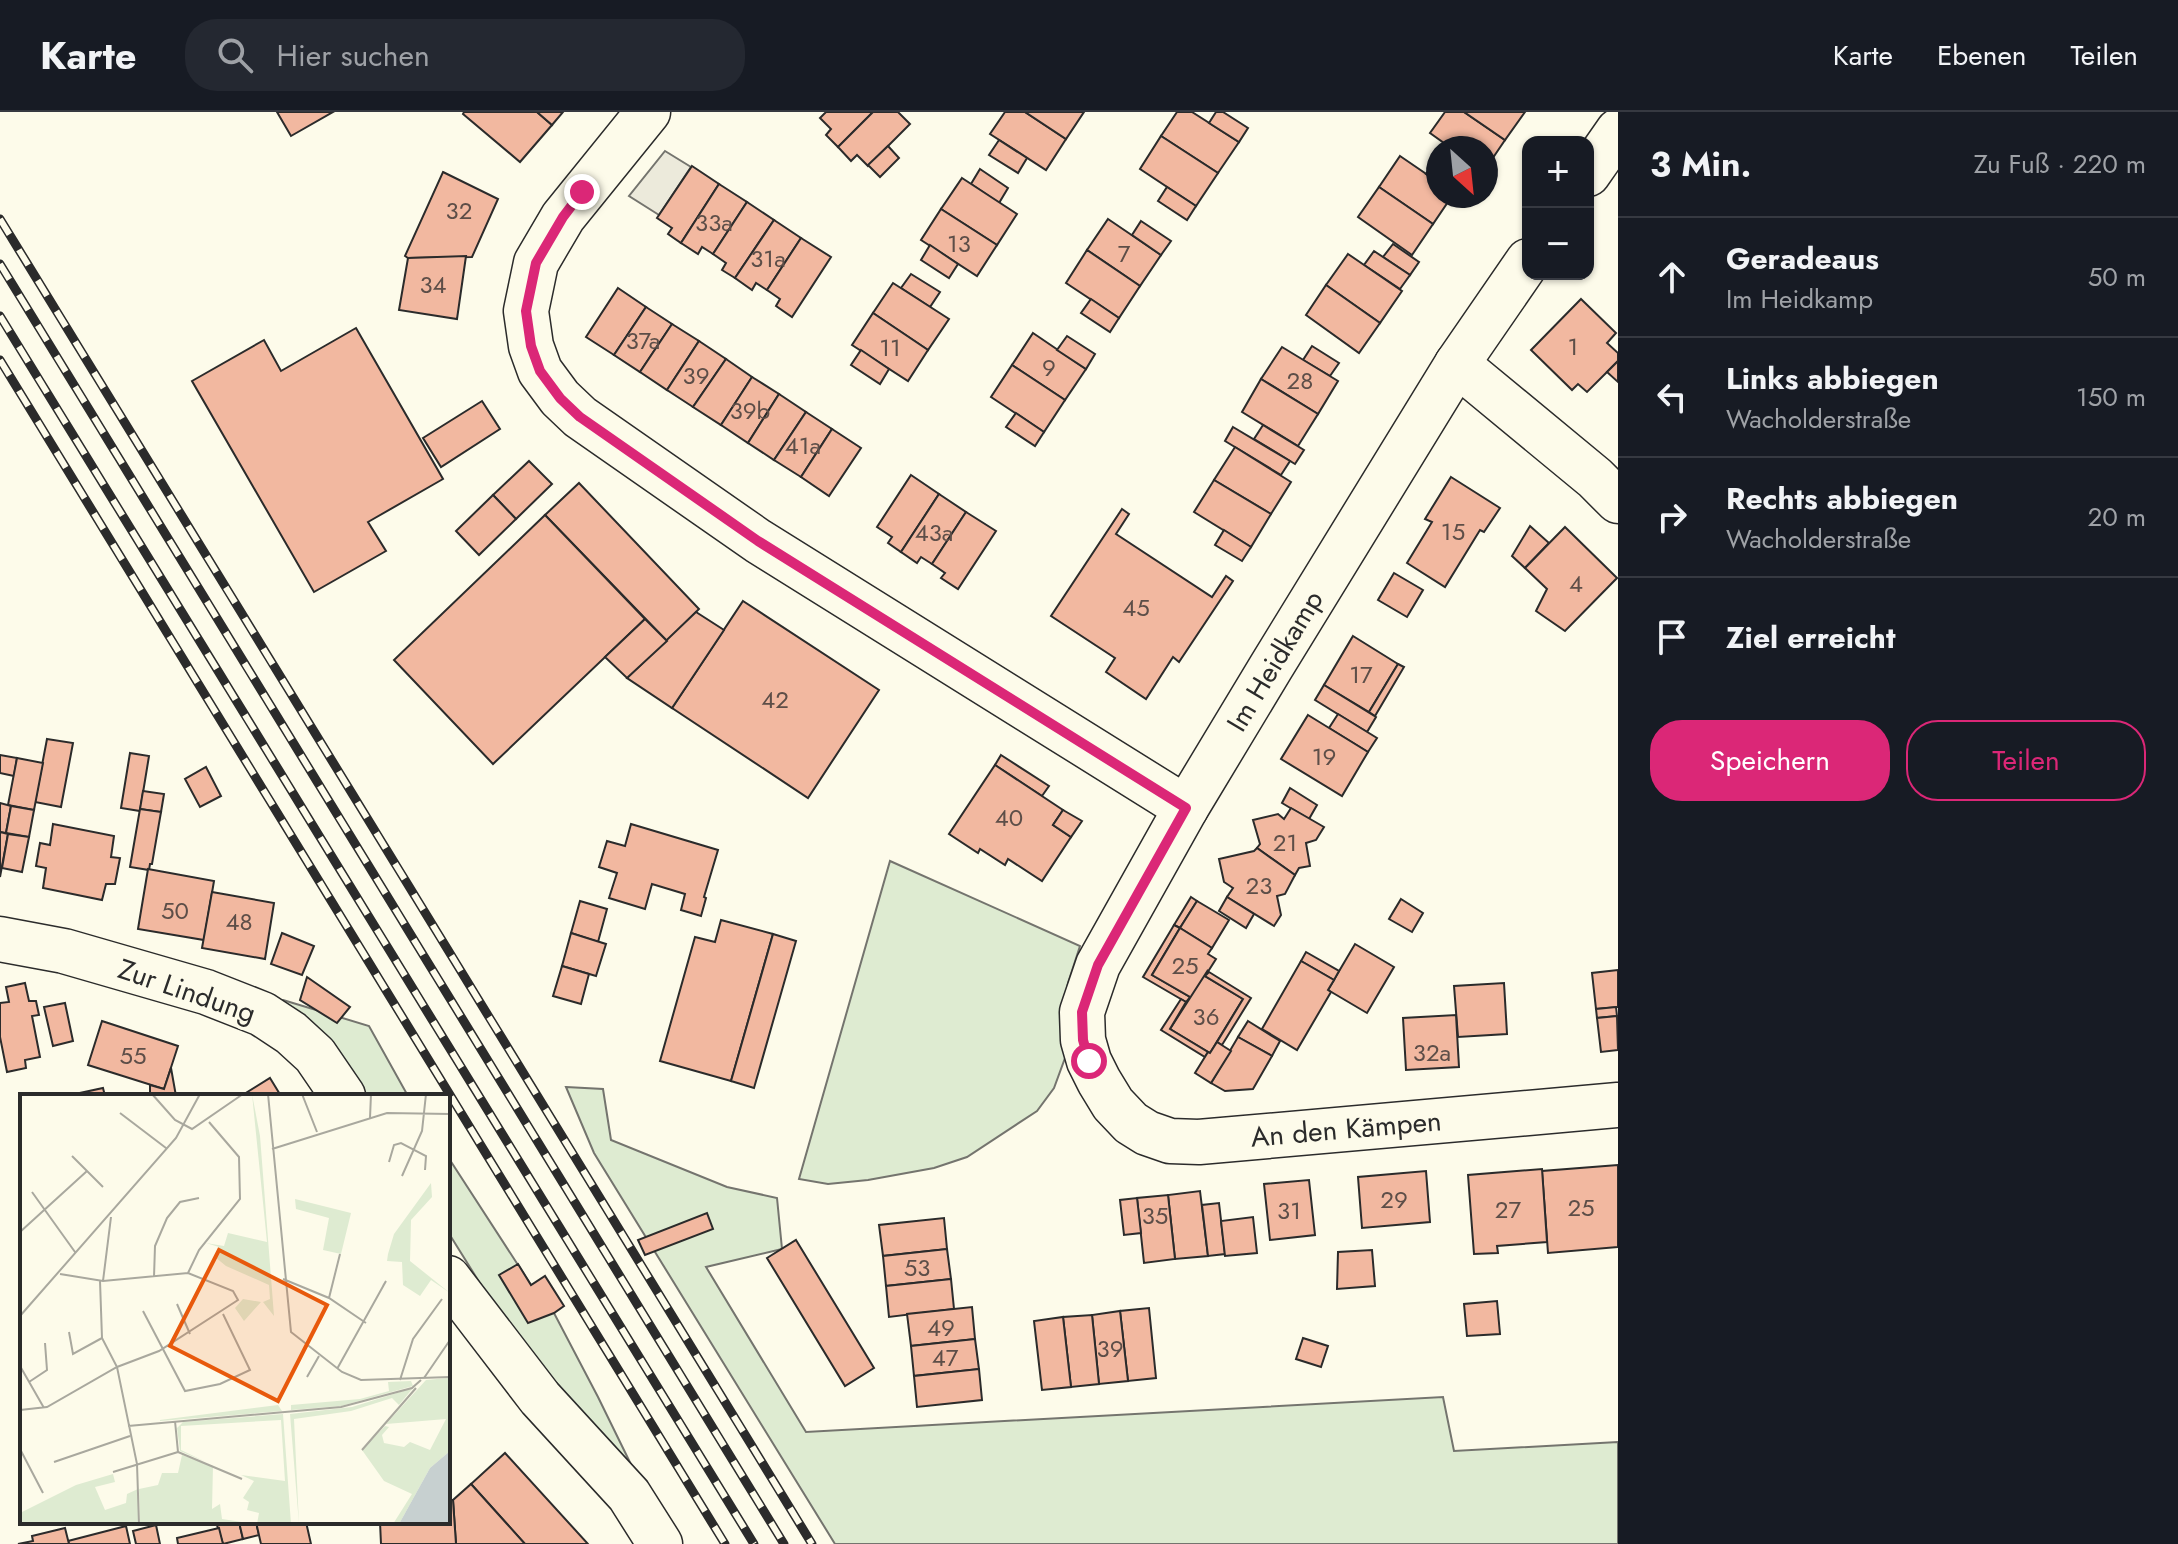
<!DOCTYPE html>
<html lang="de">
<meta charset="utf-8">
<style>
body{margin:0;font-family:Jost,sans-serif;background:#242831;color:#f1f3f6}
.controls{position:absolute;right:24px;top:24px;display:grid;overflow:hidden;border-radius:16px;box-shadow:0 2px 6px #0004}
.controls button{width:72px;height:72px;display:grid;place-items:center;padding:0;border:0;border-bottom:2px solid #363941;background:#171b24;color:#f1f3f6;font:40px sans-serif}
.compass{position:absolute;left:1426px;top:24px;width:72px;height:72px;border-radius:50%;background:#171b24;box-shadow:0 2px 6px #0004;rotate:153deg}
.stop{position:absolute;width:24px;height:24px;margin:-18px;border:6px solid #db2777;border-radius:50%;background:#fff}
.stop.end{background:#db2777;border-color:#fff;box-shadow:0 2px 8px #0008}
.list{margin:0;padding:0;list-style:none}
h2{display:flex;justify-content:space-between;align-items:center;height:104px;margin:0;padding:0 32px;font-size:34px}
h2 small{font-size:26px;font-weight:400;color:#9ea1a6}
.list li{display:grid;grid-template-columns:52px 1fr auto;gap:24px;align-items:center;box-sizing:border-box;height:120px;padding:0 32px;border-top:2px solid #363941}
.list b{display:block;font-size:30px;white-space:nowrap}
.list p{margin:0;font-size:26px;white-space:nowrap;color:#9ea1a6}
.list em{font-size:26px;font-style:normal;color:#9ea1a6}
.actions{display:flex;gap:16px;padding:24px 32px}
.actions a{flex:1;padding:18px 0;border:2px solid #db2777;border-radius:32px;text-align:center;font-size:28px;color:#db2777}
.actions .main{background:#db2777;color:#fff}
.icon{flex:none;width:44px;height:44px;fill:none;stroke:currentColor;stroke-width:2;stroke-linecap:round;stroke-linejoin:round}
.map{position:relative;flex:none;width:1618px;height:1432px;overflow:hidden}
header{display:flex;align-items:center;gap:48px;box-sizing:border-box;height:112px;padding:0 40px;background:#171b24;border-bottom:2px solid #363941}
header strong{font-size:38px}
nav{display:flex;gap:44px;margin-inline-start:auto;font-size:28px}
.search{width:560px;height:72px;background:#242831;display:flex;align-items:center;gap:20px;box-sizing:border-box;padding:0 28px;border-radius:32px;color:#9ea1a6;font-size:30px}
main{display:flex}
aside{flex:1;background:#171b24}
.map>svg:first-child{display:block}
.green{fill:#deebd1;stroke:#74746e;stroke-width:2}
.parking{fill:#eceadb;stroke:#74746e;stroke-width:2}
.building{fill:#f2b8a0;stroke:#2b2b2b;stroke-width:2}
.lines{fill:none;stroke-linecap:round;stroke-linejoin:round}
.minor-casing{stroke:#2b2b2b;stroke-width:47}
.minor{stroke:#fdfbea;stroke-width:44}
.rail-casing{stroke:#2b2b2b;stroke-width:9}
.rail{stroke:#fdfbea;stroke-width:6;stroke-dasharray:18;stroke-linecap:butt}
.route{stroke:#db2777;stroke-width:10}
.labels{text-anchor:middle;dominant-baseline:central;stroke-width:6;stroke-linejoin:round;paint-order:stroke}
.number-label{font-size:24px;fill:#5d4e48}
.street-label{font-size:28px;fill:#2b2b2b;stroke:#fdfbea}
.inset-road{fill:none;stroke:#a9a89e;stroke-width:2}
.view{fill:#e8590c;fill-opacity:0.15;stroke:#e8590c;stroke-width:4}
.inset-edge{fill:none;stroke:#2b2b2b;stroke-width:4}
</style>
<header>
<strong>Karte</strong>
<div class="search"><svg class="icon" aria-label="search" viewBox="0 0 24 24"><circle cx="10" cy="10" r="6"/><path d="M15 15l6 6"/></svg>Hier suchen</div>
<nav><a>Karte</a><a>Ebenen</a><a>Teilen</a></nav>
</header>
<main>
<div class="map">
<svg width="1618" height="1432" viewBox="0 0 1618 1432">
<rect width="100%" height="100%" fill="#fdfbea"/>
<g class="green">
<path d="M890,749L1080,834L1068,871L1063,898L1065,946L1054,976L1037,999L967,1045L934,1056L868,1068L828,1072L799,1067Z"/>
<path d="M283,888L369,914L408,984H364L272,897Z"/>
<path d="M566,975L603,977L611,1028L727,1075L777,1086L782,1137L706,1155L806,1320L1443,1285L1454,1339L1618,1330V1432H835L594,1041Z"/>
<path d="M448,1045L531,1173L554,1201L598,1285L644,1379L496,1197L448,1120Z"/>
</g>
<path class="parking" d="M665,39L691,55L659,103L629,84Z"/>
<g class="building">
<path d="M277,0H333L291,24Z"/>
<path d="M464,0H537L552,13L520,50L463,2Z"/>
<path d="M537,0H563L552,13Z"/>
<path d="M826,0H873L838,35L826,23L831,17L820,6Z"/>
<path d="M873,0H898L910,12L868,54L857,43L851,49L838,35Z"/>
<path d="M1005,0H1025L1066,27L1046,58L990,22Z"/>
<path d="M1025,0H1084L1066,27Z"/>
<path d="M1177,0H1192L1239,30L1218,61L1161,24Z"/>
<path d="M1216,0H1223L1248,16L1239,30L1209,11Z"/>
<path d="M1445,0H1464L1505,28L1486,56V36H1451L1430,21Z"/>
<path d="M1464,0H1525L1505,28Z"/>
<path d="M1161,24L1218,61L1196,94L1140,57Z"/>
<path d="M999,28L1027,46L1018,61L989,43Z"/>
<path d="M888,34L899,46L880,65L868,53Z"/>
<path d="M1400,44L1438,70V84H1452L1433,112L1379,75Z"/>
<path d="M1436,47L1438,49V70L1426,62Z"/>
<path d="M692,54L719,72L681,131L668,122L672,116L657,106Z"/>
<path d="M980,57L1008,76L999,91L971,72Z"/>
<path d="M443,60L498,87L472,145L408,146L405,144Z"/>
<path d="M1486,60L1494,66L1486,77Z"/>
<path d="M962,66L1017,102L997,133L941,97Z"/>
<path d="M719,72L747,90L713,142L702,135L698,142L681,131Z"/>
<path d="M1167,75L1196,94L1187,108L1158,89Z"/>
<path d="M1379,75L1433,112L1412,143L1358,105Z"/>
<path d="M747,90L774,108L735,166L722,158L726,151L713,142Z"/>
<path d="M941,97L997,133L977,164L921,128Z"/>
<path d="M1108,107L1161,143L1140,174L1087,138Z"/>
<path d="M774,108L801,126L767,178L756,171L752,178L735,166Z"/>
<path d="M1141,109L1171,129L1161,143L1132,123Z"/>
<path d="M801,126L831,145L792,205L776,194L780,187L767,178Z"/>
<path d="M1393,132L1419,150L1410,163L1383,145Z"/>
<path d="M930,133L958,152L949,166L921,148Z"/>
<path d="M1087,138L1140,174L1119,206L1066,171Z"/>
<path d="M1374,139L1410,163L1400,177L1364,153Z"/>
<path d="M1348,142L1402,179L1380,211L1326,173Z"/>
<path d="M466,144L457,207L399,198L408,146Z"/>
<path d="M911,162L940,180L930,195L901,176Z"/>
<path d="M893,171L949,207L928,238L873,201Z"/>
<path d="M1326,173L1380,211L1359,241L1306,203Z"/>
<path d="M618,176L646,195L614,243L586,225Z"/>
<path d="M1091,187L1119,206L1110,220L1081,201Z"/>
<path d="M1581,187L1616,221L1607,231L1618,241V249L1587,280L1578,272L1572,278L1531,238Z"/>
<path d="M646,195L672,212L640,260L614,243Z"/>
<path d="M873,201L928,238L908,269L852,233Z"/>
<path d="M672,212L699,229L667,278L640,260Z"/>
<path d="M356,216L443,367L368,410L386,439L314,480L192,269L264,228L281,259Z"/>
<path d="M1033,221L1086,257L1065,288L1012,253Z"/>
<path d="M1067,224L1095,242L1086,257L1057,238Z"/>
<path d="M699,229L726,247L693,295L667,278Z"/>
<path d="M1312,234L1339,251L1330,264L1303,248Z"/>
<path d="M1282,235L1338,269L1318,302L1261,267Z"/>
<path d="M861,238L889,257L880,272L851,253Z"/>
<path d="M726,247L752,265L721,313L693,295Z"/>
<path d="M1618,249V270L1607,260Z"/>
<path d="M1012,253L1065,288L1044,320L991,285Z"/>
<path d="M752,265L779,282L748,331L721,313Z"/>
<path d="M1261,267L1318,302L1298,334L1242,300Z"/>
<path d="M779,282L806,300L774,348L748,331Z"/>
<path d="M482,289L500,317L441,355L423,326Z"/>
<path d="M806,300L832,317L801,365L774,348Z"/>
<path d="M1016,301L1044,320L1035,334L1006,315Z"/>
<path d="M1263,313L1304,338L1295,352L1254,327Z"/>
<path d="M1233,315L1290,349L1281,363L1225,329Z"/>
<path d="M832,317L861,336L829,384L801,365Z"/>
<path d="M1235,335L1291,370L1271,402L1214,368Z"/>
<path d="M529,349L552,372L516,407L493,383Z"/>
<path d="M911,363L939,382L901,440L888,431L892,425L877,415Z"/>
<path d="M1451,365L1500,396L1484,420L1480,418L1445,475L1407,451L1432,410L1425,407Z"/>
<path d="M1214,368L1271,402L1251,435L1194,400Z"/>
<path d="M579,371L699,497L667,529L545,403Z"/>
<path d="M939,382L966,400L932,452L921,445L917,451L901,440Z"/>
<path d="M493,383L516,407L479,443L456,419Z"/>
<path d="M1122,397L1129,402L1116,422L1212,485L1226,464L1233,469L1179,550L1173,545L1146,587L1106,560L1115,546L1051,504Z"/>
<path d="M966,400L996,419L958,477L941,466L945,461L932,452Z"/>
<path d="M545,403L645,507L493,652L394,548Z"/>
<path d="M1530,414L1549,431L1525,456L1512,444Z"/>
<path d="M1565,415L1617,466L1565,519L1536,499L1547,477L1525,456Z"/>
<path d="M1224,418L1251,435L1242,449L1215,433Z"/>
<path d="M1394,461L1423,478L1407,505L1378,488Z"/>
<path d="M743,489L879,578L808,686L672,596Z"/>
<path d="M696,500L724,518L672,596L627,566Z"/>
<path d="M645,507L667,529L627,566L605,545Z"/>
<path d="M1353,524L1398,552L1369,600L1324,573Z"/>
<path d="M1398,552L1404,555L1375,604L1369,600Z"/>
<path d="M1324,573L1376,605L1367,620L1315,588Z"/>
<path d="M1338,602L1377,626L1368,640L1329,616Z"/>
<path d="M1308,603L1368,640L1342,684L1281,647Z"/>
<path d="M47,627L73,631L61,695L35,690Z"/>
<path d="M130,641L149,644L140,699L121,696Z"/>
<path d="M0,643L17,646L14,664L0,661Z"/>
<path d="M1001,643L1049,674L1042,684L995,653Z"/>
<path d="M17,646L43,651L34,698L8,693Z"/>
<path d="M995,653L1063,698L1053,713L1071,725L1042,769L1008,747L1005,753L980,737L978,741L949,722Z"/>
<path d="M206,655L221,684L200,695L185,667Z"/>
<path d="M1290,676L1317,693L1309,707L1282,691Z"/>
<path d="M143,679L164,682L161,700L140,697Z"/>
<path d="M0,691L11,694L6,721L0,720Z"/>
<path d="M11,694L34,698L29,725L6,721Z"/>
<path d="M1291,696L1324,715L1316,728L1306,731L1310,754L1299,756L1295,763L1257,736L1260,732L1253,708L1278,702L1284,707Z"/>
<path d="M140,697L161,700L152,752H150L149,758L130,755Z"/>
<path d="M1063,698L1082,709L1071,725L1053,713Z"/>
<path d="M53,712L114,724L111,745L120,746L115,772H106L102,788L43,776L46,756L36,754L40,731L50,733Z"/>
<path d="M631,712L718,738L704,785L706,786L701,804L681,798L685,782L652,772L645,797L609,786L617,761L599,755L607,729L625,734Z"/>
<path d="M0,720L8,722L0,765Z"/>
<path d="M8,722L29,725L22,760L2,756Z"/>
<path d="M1257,736L1295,763L1285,782L1277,784L1281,803L1274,814L1227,785L1233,776L1224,770L1219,747L1254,739Z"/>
<path d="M148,757L214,769L204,828L138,817Z"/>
<path d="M212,780L274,791L265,847L202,836Z"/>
<path d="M1191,785L1197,789L1180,816L1174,813Z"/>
<path d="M1227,785L1254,802L1246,816L1219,799Z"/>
<path d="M1401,787L1423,801L1412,820L1389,807Z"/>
<path d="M580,789L607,797L598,830L571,821Z"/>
<path d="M1197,789L1229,808L1212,836L1180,816Z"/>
<path d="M721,808L773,822L731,969L660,949L695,825L715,830Z"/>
<path d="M1174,813L1180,816L1152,863L1190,885L1186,890L1143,865Z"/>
<path d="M1180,816L1212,836L1208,842L1216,847L1188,891L1190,885L1152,863Z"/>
<path d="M282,821L314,834L302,863L271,852Z"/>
<path d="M571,821L606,832L596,864L562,854Z"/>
<path d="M773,822L796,829L754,976L731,969Z"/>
<path d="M1355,832L1394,855L1367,901L1328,878Z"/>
<path d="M1306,840L1339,859L1334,868L1301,849Z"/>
<path d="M1301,849L1334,868L1328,878L1331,880L1297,938L1262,917Z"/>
<path d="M562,854L589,862L581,892L553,884Z"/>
<path d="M1208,858L1205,864L1243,887L1210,941L1170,917Z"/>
<path d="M1618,858V895L1596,897L1592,861Z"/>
<path d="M1209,860L1251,886L1222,933L1217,930L1243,887L1205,864Z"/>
<path d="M307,865L350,895L337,911L300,888Z"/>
<path d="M25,871L29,889H36L39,903L32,904L40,945L25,948L26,956L7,960L0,925V891L9,890L6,875Z"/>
<path d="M1504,871L1507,922L1458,925L1454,874Z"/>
<path d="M1181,887L1186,890L1170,917L1208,940L1205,945L1161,918Z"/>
<path d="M65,891L73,929L53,934L44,895Z"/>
<path d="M1616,895L1617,904L1597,906L1596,897Z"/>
<path d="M1456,903L1459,955L1406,958L1403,906Z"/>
<path d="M1617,904L1618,938L1601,940L1597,906Z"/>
<path d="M102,909L178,934L164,977L88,953Z"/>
<path d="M1248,909L1280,929L1272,944L1238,925Z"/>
<path d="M1238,925L1272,944L1253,977L1225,979L1211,971Z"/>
<path d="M1217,930L1231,939L1211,971L1195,961L1208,940L1210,941Z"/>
<path d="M171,956L176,984H150V973L164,977Z"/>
<path d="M270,966L281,984H241Z"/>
<path d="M103,976L105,984H78L80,981Z"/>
<path d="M1618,1053V1135L1548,1141L1542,1059Z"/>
<path d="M1542,1057L1547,1130L1497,1134L1498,1141L1474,1142L1468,1063Z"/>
<path d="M1426,1059L1430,1110L1362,1116L1358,1065Z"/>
<path d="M1309,1068L1315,1123L1270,1128L1264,1072Z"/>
<path d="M1200,1079L1208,1144L1175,1147L1168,1083Z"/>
<path d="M1168,1083L1175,1147L1144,1151L1137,1086Z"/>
<path d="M1137,1086L1141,1121L1124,1123L1120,1088Z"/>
<path d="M1219,1091L1225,1142L1208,1144L1202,1093Z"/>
<path d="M707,1101L713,1117L645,1143L638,1128Z"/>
<path d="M1253,1105L1257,1141L1225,1144L1221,1109Z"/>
<path d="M944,1106L947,1137L883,1144L879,1113Z"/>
<path d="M796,1128L874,1256L845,1274L767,1146Z"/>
<path d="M947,1137L951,1167L886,1174L883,1144Z"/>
<path d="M1372,1138L1375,1174L1337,1177L1338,1140Z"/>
<path d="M518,1152L531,1173L545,1164L564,1194L554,1201L528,1211L499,1163Z"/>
<path d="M951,1167L954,1197L889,1205L886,1174Z"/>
<path d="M1497,1189L1500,1222L1467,1224L1464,1192Z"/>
<path d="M972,1195L975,1227L911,1234L907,1202Z"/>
<path d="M1149,1196L1156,1266L1128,1269L1120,1199Z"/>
<path d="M1120,1199L1128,1269L1099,1272L1092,1203Z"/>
<path d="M1092,1203L1099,1272L1071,1275L1063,1205Z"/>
<path d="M1063,1205L1071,1275L1042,1278L1034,1209Z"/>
<path d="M1303,1226L1328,1234L1321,1255L1296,1247Z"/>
<path d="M975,1227L979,1257L914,1264L911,1234Z"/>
<path d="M979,1257L982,1288L917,1295L914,1264Z"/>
<path d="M505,1341L588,1432H525L471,1372Z"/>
<path d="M471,1372L525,1432H456L453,1388Z"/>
<path d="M448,1388H453L456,1432H381L380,1410H448Z"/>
<path d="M216,1410H239L243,1427L223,1432Z"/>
<path d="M239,1410H256L259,1423L243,1427Z"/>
<path d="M256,1410H306L311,1432H261Z"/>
<path d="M156,1413L160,1432H136L133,1419Z"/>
<path d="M126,1414L130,1432H69L68,1429Z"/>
<path d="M65,1416L69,1432H18L33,1429L32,1424Z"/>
<path d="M219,1416L223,1432H178L177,1426Z"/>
</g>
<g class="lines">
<g class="minor-casing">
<g id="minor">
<path d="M648,0L563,105L536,151L526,199L531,234L540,259L560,286L580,305L758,429L1186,696"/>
<path d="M1588,62L1618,19"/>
<path d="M1528,149L1457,252L1271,555L1186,696L1098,853L1082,900L1083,928L1089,949L1099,969L1113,992L1131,1011L1147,1021L1170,1029L1199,1030L1618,993"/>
<path d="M1457,252L1595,366L1618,389"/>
<path d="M0,827L64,839L206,880L262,902L291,921L315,943L343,984"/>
<path d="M448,1166L540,1286L629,1383L660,1432"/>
</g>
</g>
<use href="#minor" class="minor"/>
<g class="rail-casing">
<g id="rail">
<path d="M0,107L812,1432"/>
<path d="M0,152L784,1432"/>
<path d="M0,204L754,1432"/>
<path d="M0,248L725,1432"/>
</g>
</g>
<use href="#rail" class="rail"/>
</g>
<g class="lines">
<path class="route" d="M582,80L563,105L536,151L526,199L531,234L540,259L560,286L580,305L758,429L1186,696L1098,853L1082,900L1083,928L1089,949"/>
</g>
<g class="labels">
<g class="number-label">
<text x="459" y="98">32</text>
<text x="714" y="110">33a</text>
<text x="959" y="131">13</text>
<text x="1124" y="141">7</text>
<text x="768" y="146">31a</text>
<text x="433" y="172">34</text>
<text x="643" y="228">37a</text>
<text x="1573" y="234">1</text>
<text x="890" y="235">11</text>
<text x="1049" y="255">9</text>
<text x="696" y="263">39</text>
<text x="1300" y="268">28</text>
<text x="750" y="298">39b</text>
<text x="803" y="333">41a</text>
<text x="1453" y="419">15</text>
<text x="934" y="420">43a</text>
<text x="1576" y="471">4</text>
<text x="1136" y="495">45</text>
<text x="1361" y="562">17</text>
<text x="775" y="587">42</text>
<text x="1324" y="644">19</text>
<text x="1009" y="705">40</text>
<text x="1285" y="730">21</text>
<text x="1259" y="773">23</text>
<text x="175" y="798">50</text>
<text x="239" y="809">48</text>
<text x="1185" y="853">25</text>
<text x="1206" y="904">36</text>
<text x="1432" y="940">32a</text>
<text x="133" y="943">55</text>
<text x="1394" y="1087">29</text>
<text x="1581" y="1095">25</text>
<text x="1508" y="1097">27</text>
<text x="1289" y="1098">31</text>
<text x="1155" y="1103">35</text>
<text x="917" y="1155">53</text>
<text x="941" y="1215">49</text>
<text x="1110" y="1236">39</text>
<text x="945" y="1245">47</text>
</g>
<g class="street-label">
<text transform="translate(1275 549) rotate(-59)">Im Heidkamp</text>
<text transform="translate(187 879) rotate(19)">Zur Lindung</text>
<text transform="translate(1346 1017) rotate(-5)">An den Kämpen</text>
</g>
</g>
<g transform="translate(20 982)">
<rect width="430" height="430" fill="#fdfbea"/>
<path d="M232,0L240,42L254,222L243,208L250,205L249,191L206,172L195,163L199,153L186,149L204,152L208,139L247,148ZM411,89L412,103L391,126L390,167L430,199L411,186L400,202L383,191L382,168L367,167L368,160L374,140ZM275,105L331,119L321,160L303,156L309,124L276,115ZM223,205L241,208L224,227L215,214ZM428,284L430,357L410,374L379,430H373L392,400L364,387L342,356L365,332L369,333L362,341L364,349L384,353L390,348L410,356L426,325L366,330L406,286ZM391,287L393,292L321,312L271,316V311L340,305L369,297L368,288ZM393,294L379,311L372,304L331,317L274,325L279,430L270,320L332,313ZM258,311L262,317L140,327V326ZM263,320L271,430H237L239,419L227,416L229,408L223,404L234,387L221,381L265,387L261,326L161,332V356L186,368L160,357L157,334L163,328ZM162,361L193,372L192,415L200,410L202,425L235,430H120L119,395L138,391L142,379H158ZM93,380L95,388L75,393L85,416L106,409L107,400L118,395V430H0V419L56,391Z" fill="#deebd1"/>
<path d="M430,357V430H379L410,374Z" fill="#c7d0d0"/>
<path class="inset-road" d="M132,0L155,26L172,35L223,0M248,0L271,238L322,278L341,286L430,283M282,0L297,38M100,19L146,54M350,24L351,0M252,55L367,19L430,20M52,62L83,93M369,68L374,51L381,49L406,62L405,76M382,82L402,37L406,0M12,98L55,158M0,138L67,77M168,179L179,156L220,105L219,63L189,28M134,183L135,152L147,124L160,108L179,104M263,185L309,204L346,229M80,187L82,244L97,273L117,370L119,430M83,187L91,123M309,204L320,160M157,210L170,240M123,217L165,297L200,290L230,276L203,220M0,222L156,44L180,0M49,238L53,260L82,244M0,272L24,314M317,275L366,187L363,192M287,283L299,262M404,284L430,246M380,286L393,245L422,205M9,288L27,276L25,249M0,316L27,313L97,273L139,257L218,206L213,197L168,179L83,187L40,180M155,327L158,358L222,385M108,332L321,313L392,294L401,286M0,355L23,399M342,356L396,294M34,368L110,342M93,378L158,358"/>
<path class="view" d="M199,156L307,211L258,307L150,252Z"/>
<rect width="430" height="430" class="inset-edge"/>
</g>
</svg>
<div class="controls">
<button>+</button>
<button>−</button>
</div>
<svg class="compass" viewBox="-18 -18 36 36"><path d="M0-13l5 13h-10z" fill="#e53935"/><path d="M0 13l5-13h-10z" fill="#9ea1a6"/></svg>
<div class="stop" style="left:1089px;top:949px"></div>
<div class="stop end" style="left:582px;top:80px"></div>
</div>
<aside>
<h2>3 Min.<small>Zu Fuß · 220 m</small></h2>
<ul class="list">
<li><svg class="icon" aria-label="ahead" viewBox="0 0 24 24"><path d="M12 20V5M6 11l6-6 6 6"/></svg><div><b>Geradeaus</b><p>Im Heidkamp</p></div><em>50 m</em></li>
<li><svg class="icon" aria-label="left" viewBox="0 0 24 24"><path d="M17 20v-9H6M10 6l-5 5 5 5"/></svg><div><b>Links abbiegen</b><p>Wacholderstraße</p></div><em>150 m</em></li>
<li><svg class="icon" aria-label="right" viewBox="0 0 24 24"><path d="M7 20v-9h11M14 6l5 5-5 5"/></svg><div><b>Rechts abbiegen</b><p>Wacholderstraße</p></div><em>20 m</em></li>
<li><svg class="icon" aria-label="arrive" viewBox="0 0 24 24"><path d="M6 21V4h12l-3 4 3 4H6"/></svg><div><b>Ziel erreicht</b></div></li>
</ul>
<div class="actions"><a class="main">Speichern</a><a>Teilen</a></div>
</aside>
</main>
